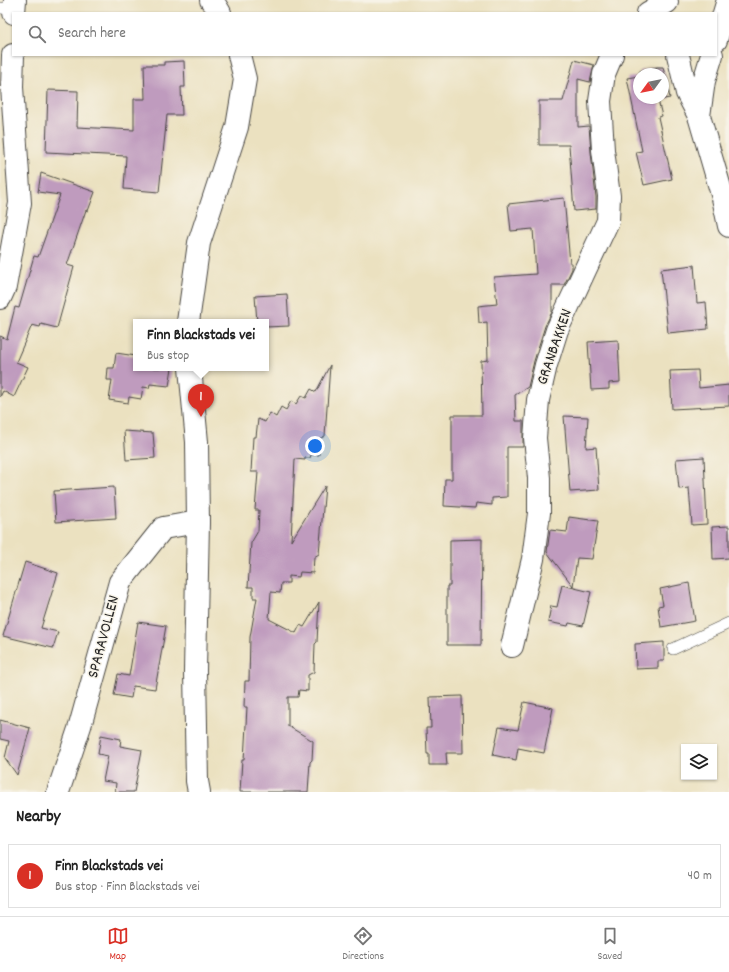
<!DOCTYPE html>
<meta charset="utf-8">
<style>
body{margin:0;font-family:Dekko,sans-serif;background:#f6f6f6;color:#222}
.controls{position:absolute;right:12px;bottom:12px;display:grid;overflow:hidden;border-radius:0px;box-shadow:0 1px 3px #0004}
.controls button{width:36px;height:36px;display:grid;place-items:center;padding:0;border:0;border-bottom:1px solid #e0e0e0;background:#fff;color:#222;font:20px sans-serif}
.compass{position:absolute;left:633px;top:68px;width:36px;height:36px;border-radius:50%;background:#fff;box-shadow:0 1px 3px #0004;rotate:237deg}
.you{position:absolute;left:315px;top:446px;width:14px;height:14px;margin:-10px;border:3px solid #fff;border-radius:50%;background:#1a73e8;box-shadow:0 0 0 6px #1a73e833}
.badge{display:grid;place-items:center;width:26px;height:26px;border-radius:50%;background:#d93025;color:#fff;font-size:13px;font-weight:700}
.pin{position:absolute;translate:-50% -33px;filter:drop-shadow(0 1px 2px #0008)}
.pin::after{content:'';position:absolute;top:21px;width:14px;height:12px;background:inherit;clip-path:polygon(0 0,100% 0,50% 100%)}
.popup{position:absolute;left:133px;top:319px;width:136px;height:52px;box-sizing:border-box;display:grid;place-content:center;border-radius:0px;background:#fff;filter:drop-shadow(0 1px 3px #0005);font-size:13px;white-space:nowrap;color:#767676}
.popup b{font-size:15px;color:#222}
.popup::after{content:'';position:absolute;left:50%;top:100%;margin-left:-8px;border:8px solid transparent;border-top-color:#fff}
.list{margin:0;padding:0;list-style:none}
h2{display:flex;justify-content:space-between;align-items:center;height:52px;margin:0;padding:0 16px;font-size:17px}
h2 small{font-size:13px;font-weight:400;color:#767676}
.list li{display:grid;grid-template-columns:26px 1fr auto;gap:12px;align-items:center;box-sizing:border-box;height:64px;margin:0 8px 8px;padding:0 8px;border:1px solid #e0e0e0;border-radius:0px}
.list b{display:block;font-size:15px;white-space:nowrap}
.list p{margin:0;font-size:13px;white-space:nowrap;color:#767676}
.list em{font-size:13px;font-style:normal;color:#767676}
.icon{flex:none;width:22px;height:22px;fill:none;stroke:currentColor;stroke-width:2;stroke-linecap:round;stroke-linejoin:round}
.map{position:relative;flex:none;width:729px;height:792px;overflow:hidden}
.search{position:absolute;background:#fff;box-shadow:0 1px 3px #0004;left:12px;right:12px;top:12px;height:44px;display:flex;align-items:center;gap:10px;box-sizing:border-box;padding:0 14px;border-radius:0px;color:#767676;font-size:15px}
.sheet{height:124px;background:#fff}
nav{display:flex;justify-content:space-around;align-items:center;box-sizing:border-box;height:56px;border-top:1px solid #e0e0e0;background:#fff;font-size:11px;color:#767676}
nav a{display:grid;justify-items:center;gap:2px}
nav .on{color:#d93025}
.map>svg:first-child{display:block}
.building{fill:#bf9bbe}
.lines{fill:none;stroke-linecap:round;stroke-linejoin:round}
.lane-casing{stroke:#484641;stroke-width:12}
.street-casing{stroke:#484641;stroke-width:24}
.secondary-casing{stroke:#484641;stroke-width:24}
.lane{stroke:#fff;stroke-width:11}
.street{stroke:#fff;stroke-width:22}
.secondary{stroke:#fff;stroke-width:22}
.labels{text-anchor:middle;dominant-baseline:central;stroke-width:3;stroke-linejoin:round;paint-order:stroke}
.street-label{font-size:16px;fill:#2b2b2b;stroke:#f7f3e8}
</style>
<div class="map">
<svg width="729" height="792" viewBox="0 0 729 792">
<rect width="100%" height="100%" fill="#f7f3e8"/>
<filter id="ink" filterUnits="userSpaceOnUse"><feTurbulence type="fractalNoise" baseFrequency=".025" numOctaves="2"/><feDisplacementMap in="SourceGraphic" scale="8" xChannelSelector="R" yChannelSelector="G"/><feConvolveMatrix kernelMatrix="1 2 1 2 8 2 1 2 1" color-interpolation-filters="sRGB"/></filter>
<filter id="wash" filterUnits="userSpaceOnUse"><feTurbulence type="fractalNoise" baseFrequency=".012" numOctaves="4" result="noise"/><feDisplacementMap in="SourceGraphic" scale="16" xChannelSelector="R" yChannelSelector="G"/><feGaussianBlur stdDeviation="0.9" result="paint"/><feColorMatrix in="noise" values="0 0 0 0 0 0 0 0 0 0 0 0 0 0 0 0 0 1.4 0 .05"/><feComposite in="paint" operator="in"/></filter>
<g filter="url(#wash)">
<rect width="100%" height="100%" fill="#ebe1c0"/>
<g id="blocks">
<g class="building">
<path d="M574,60L594,65L590,82L578,79V127L589,126L591,152L596,197V209L574,211L569,145H539V101H563Z"/>
<path d="M184,61L185,87H181L182,115H167L159,192L124,189L126,156L46,152L48,90L78,91L77,127L134,130V99H145L144,65H164V62Z"/>
<path d="M657,67H663L670,98L658,100L662,116L658,117L672,179L644,185L636,152L642,151L627,78L639,76V98H663V74H640V71Z"/>
<path d="M41,173L95,192L88,211L86,210L67,265L74,267L57,328L41,324L40,327L32,325L16,362L28,367L14,397L3,391L0,397V336L7,339L15,307L19,308L34,256L38,257L60,195L38,192Z"/>
<path d="M564,198L570,263H572V269L564,285H552V312L545,326L534,361L528,387L515,395L516,421H523V447H507V497L492,498V505L476,503L475,508L444,506L445,479H452V415H482L481,361L488,360L487,322L479,323L478,306L497,304L494,277L536,274L533,229L511,231L508,204Z"/>
<path d="M694,265L697,303L706,302L708,329L668,333L661,269Z"/>
<path d="M287,294L289,326L266,327V322H257L255,296Z"/>
<path d="M618,340L620,382L609,383V389L591,390L588,342Z"/>
<path d="M116,353L136,356V368H172L169,386L150,384L149,388L143,387L141,399L129,397L128,403L109,400L112,380H107L108,368H114Z"/>
<path d="M330,365L325,436L319,439V455H311L310,458H305V460L295,459L291,541L325,486L319,554L314,557L313,573L300,572L299,577L289,576V583H281L280,593L271,592L269,619L296,633L300,625L304,627L319,602L317,642L315,644L314,672L308,675V691L299,690L298,697H288V726L313,741L312,760L310,762L308,792H240L242,760H244L247,707H244L245,681H249L250,637L257,598H253V587H248L251,543L258,531L259,510H255L258,472H251L253,437H256L258,419L265,422L270,413L276,417L281,407L286,410L291,401L296,404L301,396L306,398L311,389L316,392Z"/>
<path d="M698,370L699,388L729,385V406L672,409L670,371Z"/>
<path d="M564,416L588,417L586,448L596,447L599,490L570,492Z"/>
<path d="M124,431L153,433L155,458L126,460Z"/>
<path d="M704,457L707,524L692,525L689,488L679,489L676,459Z"/>
<path d="M114,487L116,518L56,522L54,491Z"/>
<path d="M569,517L598,521L592,559L577,558L573,586L547,552L550,530L567,532Z"/>
<path d="M729,526V558L713,559L712,527Z"/>
<path d="M482,539L481,645H447V586H450V540Z"/>
<path d="M25,562L58,573L41,628L58,632L53,648L3,636Z"/>
<path d="M689,583L695,621L661,627L658,606L663,605L660,589Z"/>
<path d="M562,585L591,592L583,626L569,623L568,626L548,622L551,606L557,607Z"/>
<path d="M138,622L166,626L155,689L133,686L131,698L114,695L118,674L129,676Z"/>
<path d="M664,642V661H658V668L636,669L635,644Z"/>
<path d="M462,696L463,753H446L447,765H429V754H427L426,728H431L430,697Z"/>
<path d="M524,702L553,708L544,753L518,748L516,760L493,755L499,727L518,730Z"/>
<path d="M0,720L30,728L17,775L5,758L9,741L0,739Z"/>
<path d="M101,735L121,739L120,746L142,750L134,792H115L116,783L103,781L108,756L98,754Z"/>
</g>
</g>
</g>
<g filter="url(#ink)">
<use href="#blocks" fill-opacity="0" stroke="#484641" stroke-width="1"/>
<g class="lines">
<g class="lane-casing">
<g id="lane">
<path d="M0,8L15,9"/>
<path d="M673,649L729,623"/>
</g>
</g>
<g class="street-casing">
<g id="street">
<path d="M211,0L214,3L220,13"/>
<path d="M14,13L15,0"/>
<path d="M648,13L667,2"/>
<path d="M678,55L687,93L699,116"/>
<path d="M0,298L5,287L20,203L12,87L13,55"/>
<path d="M188,322L199,243L237,127L245,79L239,55"/>
<path d="M190,368L197,442L198,522L195,671L197,781L199,792"/>
<path d="M512,646L533,559L539,513V478L535,438L538,400L546,365L557,330L608,221L609,196L603,150L600,101L604,74L612,55"/>
<path d="M58,792L80,726L120,582L163,528L198,522"/>
</g>
</g>
<g class="secondary-casing">
<g id="secondary">
<path d="M716,40L728,0"/>
<path d="M712,55L704,81L699,116L723,198L729,226"/>
</g>
</g>
<use href="#lane" class="lane"/>
<use href="#street" class="street"/>
<use href="#secondary" class="secondary"/>
</g>
</g>
<g class="labels">
<g class="street-label">
<text transform="translate(555 347) rotate(-71)">GRANBAKKEN</text>
<text transform="translate(104 637) rotate(-75)">SPARAVOLLEN</text>
</g>
</g>
</svg>
<div class="controls">
<button><svg class="icon" aria-label="layers" viewBox="0 0 24 24"><path d="M12 4l9 5-9 5-9-5zM3 14l9 5 9-5"/></svg></button>
</div>
<svg class="compass" viewBox="-18 -18 36 36"><path d="M0-13l5 13h-10z" fill="#e53935"/><path d="M0 13l5-13h-10z" fill="#767676"/></svg>
<div class="you"></div>
<div class="pin badge" style="left:201px;top:417px">1</div>
<div class="popup"><b>Finn Blackstads vei</b>Bus stop</div>
<div class="search"><svg class="icon" aria-label="search" viewBox="0 0 24 24"><circle cx="10" cy="10" r="6"/><path d="M15 15l6 6"/></svg>Search here</div>
</div>
<section class="sheet">
<h2>Nearby<small></small></h2>
<ul class="list">
<li><span class="badge">1</span><div><b>Finn Blackstads vei</b><p>Bus stop · Finn Blackstads vei</p></div><em>40 m</em></li>
</ul>
</section>
<nav>
<a class="on"><svg class="icon" aria-label="map" viewBox="0 0 24 24"><path d="M3 6l6-2 6 2 6-2v14l-6 2-6-2-6 2zM9 4v14M15 6v14"/></svg>Map</a>
<a><svg class="icon" aria-label="directions" viewBox="0 0 24 24"><path d="M12 3l9 9-9 9-9-9zM9 14v-3h6M13 9l2 2-2 2"/></svg>Directions</a>
<a><svg class="icon" aria-label="saved" viewBox="0 0 24 24"><path d="M7 4h10v16l-5-4-5 4z"/></svg>Saved</a>
</nav>
